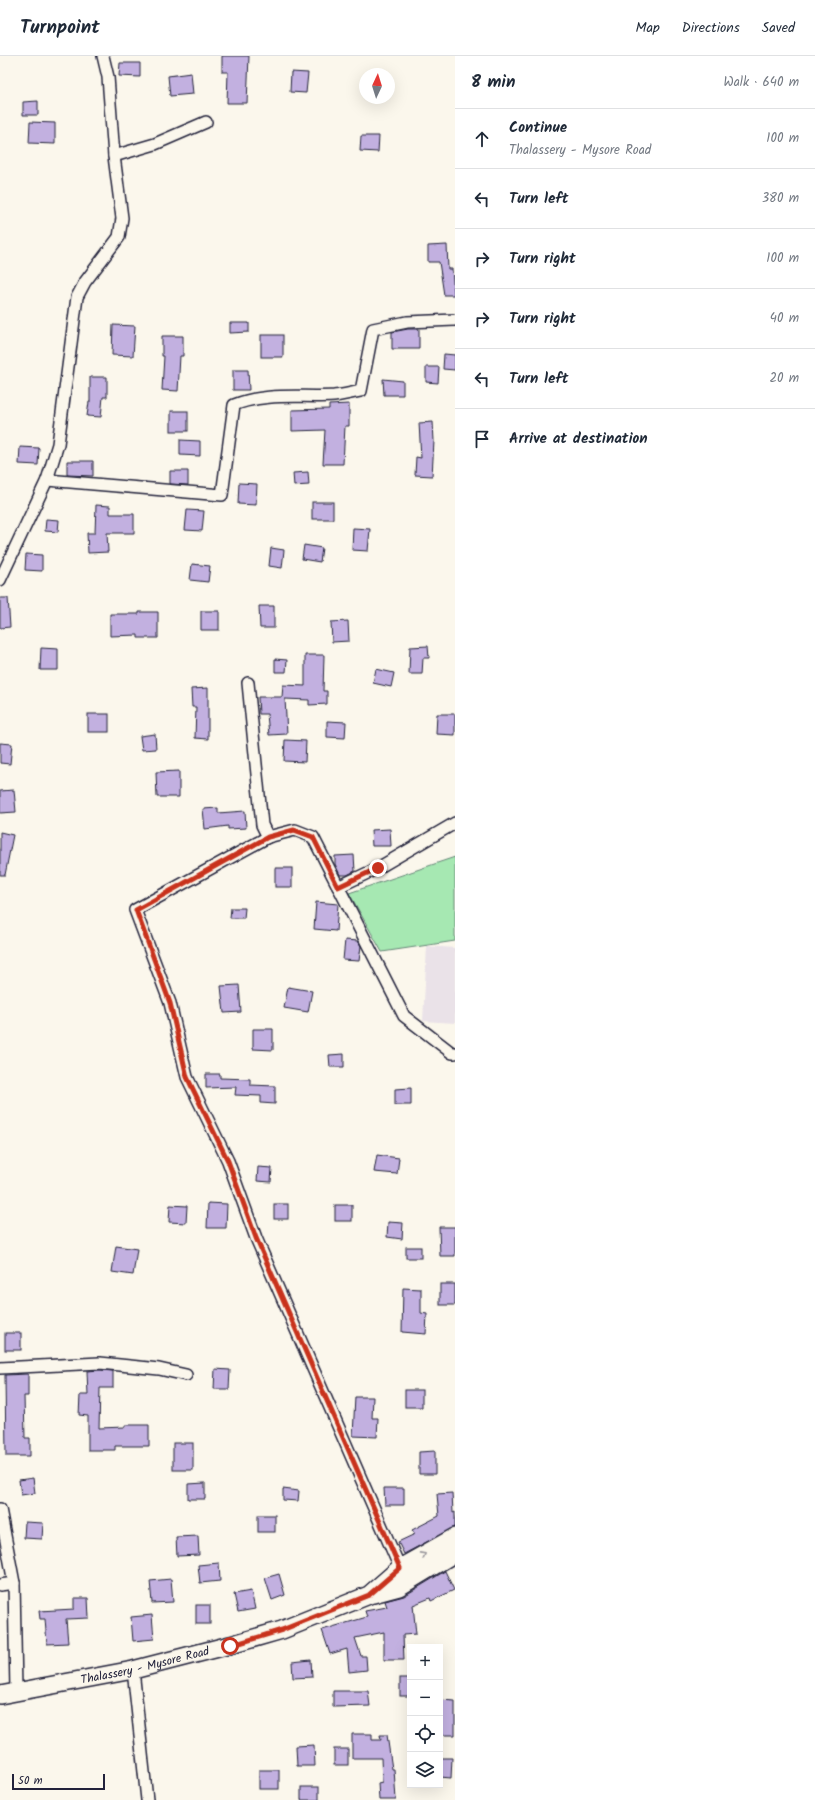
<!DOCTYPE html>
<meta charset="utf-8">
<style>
body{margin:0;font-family:Kalam,sans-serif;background:#f2f2f3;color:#1f2937}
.controls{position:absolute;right:12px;bottom:12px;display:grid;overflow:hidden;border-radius:0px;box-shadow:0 4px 16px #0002}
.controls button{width:36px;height:36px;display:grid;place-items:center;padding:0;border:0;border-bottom:1px solid #e0e1e3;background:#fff;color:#1f2937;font:20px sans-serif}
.compass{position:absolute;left:359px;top:12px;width:36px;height:36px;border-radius:50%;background:#fff;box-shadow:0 4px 16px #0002;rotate:4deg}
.scale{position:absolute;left:12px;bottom:10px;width:93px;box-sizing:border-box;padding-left:4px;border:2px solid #22223b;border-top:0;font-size:11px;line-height:14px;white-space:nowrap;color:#22223b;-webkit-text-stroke:3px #fbf7ec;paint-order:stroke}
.stop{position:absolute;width:12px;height:12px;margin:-9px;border:3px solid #c8321e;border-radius:50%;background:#fff}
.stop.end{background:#c8321e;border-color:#fff;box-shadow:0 1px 4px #0008}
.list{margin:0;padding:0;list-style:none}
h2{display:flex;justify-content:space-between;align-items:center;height:52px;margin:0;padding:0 16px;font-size:17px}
h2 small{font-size:13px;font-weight:400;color:#747a83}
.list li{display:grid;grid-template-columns:26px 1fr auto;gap:12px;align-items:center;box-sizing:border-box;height:60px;padding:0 16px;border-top:1px solid #e0e1e3}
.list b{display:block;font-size:15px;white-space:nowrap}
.list p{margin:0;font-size:13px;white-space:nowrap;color:#747a83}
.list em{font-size:13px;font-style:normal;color:#747a83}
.icon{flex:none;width:22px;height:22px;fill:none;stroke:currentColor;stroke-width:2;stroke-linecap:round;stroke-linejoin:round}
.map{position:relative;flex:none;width:455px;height:1744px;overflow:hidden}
header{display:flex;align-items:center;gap:24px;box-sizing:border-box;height:56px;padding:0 20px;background:#fff;border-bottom:1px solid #e0e1e3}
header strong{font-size:19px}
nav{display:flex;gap:22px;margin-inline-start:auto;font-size:14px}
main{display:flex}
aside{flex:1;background:#fff}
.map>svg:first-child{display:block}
.built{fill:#eae2e8}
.green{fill:#a6e8b2;stroke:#648576}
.building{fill:#c2b0e0;stroke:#22223b}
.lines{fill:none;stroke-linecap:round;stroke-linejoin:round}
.street-casing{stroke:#22223b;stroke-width:14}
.primary-casing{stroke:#22223b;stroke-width:20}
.street{stroke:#fbf7ec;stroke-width:11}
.primary{stroke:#fbf7ec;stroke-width:17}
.oneway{stroke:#99979c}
.route{stroke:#c8321e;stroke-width:5}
.labels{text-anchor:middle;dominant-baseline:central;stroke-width:4;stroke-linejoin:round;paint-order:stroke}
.street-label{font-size:12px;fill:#22223b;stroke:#fbf7ec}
</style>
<header>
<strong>Turnpoint</strong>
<nav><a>Map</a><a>Directions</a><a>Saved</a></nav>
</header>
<main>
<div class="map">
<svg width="455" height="1744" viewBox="0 0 455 1744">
<rect width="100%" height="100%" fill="#fbf7ec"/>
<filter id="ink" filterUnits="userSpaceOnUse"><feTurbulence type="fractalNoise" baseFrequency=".025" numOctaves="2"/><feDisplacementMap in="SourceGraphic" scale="8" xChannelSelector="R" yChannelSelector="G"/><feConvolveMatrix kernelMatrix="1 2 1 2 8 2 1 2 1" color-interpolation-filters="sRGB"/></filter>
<g filter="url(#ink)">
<path class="built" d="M427,890L455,892V967L423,965Z"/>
<path class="green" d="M455,801V885L382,896L349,837Z"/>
<g class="building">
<path d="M222,0H249L247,47H227L228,16H222Z"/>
<path d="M120,7H140V21L119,20Z"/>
<path d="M291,16L308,17L306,37L290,36Z"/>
<path d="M191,17L193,38L170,40L168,20Z"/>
<path d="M38,45V59H23V46Z"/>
<path d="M30,66L55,67V88L29,87Z"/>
<path d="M361,80H379L378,96L360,95Z"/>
<path d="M447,189L448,213H452L454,239H444L439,206H428V190Z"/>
<path d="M230,267H249V276L230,277Z"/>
<path d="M113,269L135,270L133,300L112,299Z"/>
<path d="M408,273H419V293H392V276Z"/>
<rect x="261" y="279" width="22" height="22"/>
<path d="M162,280H183V300H180L178,335L162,334L164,300H162Z"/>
<path d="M444,298L455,299V314L443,313Z"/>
<path d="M426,311H439L438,327L426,326Z"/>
<path d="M233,314H248L249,334H233Z"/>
<path d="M90,321H107V341H103L101,361L87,360L89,346H90Z"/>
<path d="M383,323L403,325V339H384Z"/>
<path d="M349,348V370H345L343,408H323L325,374L292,375V354L329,353V349Z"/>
<rect x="171" y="355" width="17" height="20"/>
<path d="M433,366L434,385L432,420L415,419L416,401L421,402L419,367Z"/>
<path d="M180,384L200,385V400L180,399Z"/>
<path d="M20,391L39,392L38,409L19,408Z"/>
<path d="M67,405H93V420L67,419Z"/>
<path d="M170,415H188V429L170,428Z"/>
<path d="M308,416L309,429L294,430L293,417Z"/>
<path d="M239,427L257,428L256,449L238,448Z"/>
<rect x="312" y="446" width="21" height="17"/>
<path d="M96,449L110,450V458H134V477H107L108,496L88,497L87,477H95Z"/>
<path d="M187,454L204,455L202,475L185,474Z"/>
<path d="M46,463L59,464L58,476L45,475Z"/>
<path d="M353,472L370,473L368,495L352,494Z"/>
<path d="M304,489L322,492L320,506L302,503Z"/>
<path d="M271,492L284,494L282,512L269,510Z"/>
<path d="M26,498L42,499V515L25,514Z"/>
<path d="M192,508L210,510L208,526L190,524Z"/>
<path d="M0,542H8L10,571L0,572Z"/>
<path d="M259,550H274V572H260Z"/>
<rect x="201" y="555" width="18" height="19"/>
<path d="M139,556H158V582H138V579L110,580V558H139Z"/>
<path d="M348,565L349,585L332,586L331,566Z"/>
<path d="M428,590L429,602H423L422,618H409L410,591Z"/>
<path d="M41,592L58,593V614H40Z"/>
<path d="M305,599H324L323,635H327V648L309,649V644L285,643L287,678L269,679L267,658H259L258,641H282L283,629L305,630Z"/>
<path d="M275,603L287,604L286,616H275Z"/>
<path d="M376,613L394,617L391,631L373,627Z"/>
<path d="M208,632V683L195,682L196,651H192L191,633Z"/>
<rect x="88" y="658" width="21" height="18"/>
<path d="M437,658H455V679L436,678Z"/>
<path d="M327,665L346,666L345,682L327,681Z"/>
<path d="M155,678L156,693L142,694L140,680Z"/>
<path d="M285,684L306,685L305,706L284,705Z"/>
<path d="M0,687L12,688L10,708L0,707Z"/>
<path d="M179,715V741H157L156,716Z"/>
<path d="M14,734L16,756L0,757V735Z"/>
<path d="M218,752V757L245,755L246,772L228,773V770L205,773L203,753Z"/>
<path d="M390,773L391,790H372L371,774Z"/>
<path d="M0,776L13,779L5,819H0Z"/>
<path d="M354,799L355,815L347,819H340L335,808V800Z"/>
<rect x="275" y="812" width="17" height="19"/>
<path d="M316,846L338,848L336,875L314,873Z"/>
<path d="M231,852H245L244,862H230Z"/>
<path d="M345,884L358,885L361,890L359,905L343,904Z"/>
<path d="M239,929L241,956L224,957L221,930Z"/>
<path d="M288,931L312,935L308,956L284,952Z"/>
<path d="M253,973H273V994L253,993Z"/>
<path d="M344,998V1011H330L329,999Z"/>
<path d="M206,1018H220V1022L250,1023V1029L275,1030V1048L261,1047V1040L235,1039L236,1031L206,1032Z"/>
<path d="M411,1032V1049H395V1033Z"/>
<path d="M377,1099L399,1102L397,1118L374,1116Z"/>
<path d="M258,1111L272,1112L271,1126L257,1125Z"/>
<path d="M208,1147L227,1148L226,1172H207Z"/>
<rect x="274" y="1148" width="14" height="15"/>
<path d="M170,1149L187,1150L186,1167L169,1166Z"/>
<rect x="335" y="1149" width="17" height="16"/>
<path d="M388,1166L403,1167L402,1183L387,1181Z"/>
<path d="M439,1171H455V1200H440Z"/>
<path d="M116,1190L137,1193L133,1219L112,1216Z"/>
<rect x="406" y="1191" width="15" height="11"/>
<rect x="440" y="1228" width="15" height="21"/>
<path d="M403,1232L421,1233V1257L427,1258L426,1278L402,1276Z"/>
<rect x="5" y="1277" width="16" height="17"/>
<path d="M215,1313L230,1314L229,1333H214Z"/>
<path d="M100,1314L113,1315V1332H100L99,1372L125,1371V1369H149V1390H115V1394H88V1360L79,1359L80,1339H88L87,1315Z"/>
<path d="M28,1318V1340H24L25,1382H30V1400H6L5,1319Z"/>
<rect x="405" y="1334" width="17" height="17"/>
<path d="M355,1341H373L372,1362H378L377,1381L353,1380Z"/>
<rect x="173" y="1387" width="20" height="27"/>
<path d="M435,1395V1418H419V1396Z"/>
<path d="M33,1422L35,1437L21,1439L19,1424Z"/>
<path d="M205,1427V1443H188V1428Z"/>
<path d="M384,1432H404V1449H385Z"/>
<path d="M283,1433L299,1435L298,1445L283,1444Z"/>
<path d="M452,1437L453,1457L455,1456V1471L404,1498L398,1486L415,1478L412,1474L439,1460L437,1438Z"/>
<rect x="258" y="1459" width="17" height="17"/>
<path d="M25,1466L43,1467L42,1483L24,1482Z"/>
<path d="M198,1480L199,1499L177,1500L176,1481Z"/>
<path d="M219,1507L220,1525L200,1527L198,1509Z"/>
<path d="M445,1515L454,1534L431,1545L430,1542L413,1549L416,1578L403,1579L404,1604H384V1576L355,1582L361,1600H366L367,1614L349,1616L347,1593L330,1598L322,1574L367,1561L365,1555L387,1551L385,1545L404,1540Z"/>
<path d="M279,1518L285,1539L272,1544L265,1522Z"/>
<path d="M171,1523L173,1546L152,1547L150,1525Z"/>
<path d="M251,1535L255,1553L238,1556L234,1538Z"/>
<path d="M74,1542H88L89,1562L66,1563L68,1587L47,1588L45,1563H40L39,1555L74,1553Z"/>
<rect x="196" y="1549" width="14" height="19"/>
<path d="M152,1559L154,1583L133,1585L131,1561Z"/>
<path d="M311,1604L312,1621L293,1622L292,1606Z"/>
<rect x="400" y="1622" width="10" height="18"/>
<path d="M333,1635H368L370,1650L333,1651Z"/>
<path d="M440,1644L455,1645V1679H440Z"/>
<path d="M352,1678H372V1684H381L380,1679H387L392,1713H394L396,1744H379L378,1727L382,1726L381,1702H352Z"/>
<path d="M314,1689L315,1710H297L296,1690Z"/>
<rect x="334" y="1693" width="14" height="16"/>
<path d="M440,1702H452L451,1722L440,1721Z"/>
<rect x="259" y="1714" width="20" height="19"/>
<rect x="301" y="1731" width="18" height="13"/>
</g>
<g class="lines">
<g class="street-casing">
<g id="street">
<path d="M114,100L155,88L206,66"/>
<path d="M47,424L222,439L234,349C266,336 301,342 334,340C343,339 352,337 361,335L373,273L407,266L455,264"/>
<path d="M0,524L47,424L58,388L77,241L85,226L119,181L122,162L114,100L108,21L103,0"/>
<path d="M248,627L262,769L268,781"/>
<path d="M338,831L378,812L455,767"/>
<path d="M0,1312L100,1307L159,1313L186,1319"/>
<path d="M0,1453L14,1527L16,1635"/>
<path d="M400,1512L256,1182L228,1105L187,1021L170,947L135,854L268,781L295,774L313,781L404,960L452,997H455"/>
<path d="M0,1529L14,1527"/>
<path d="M133,1614L147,1744"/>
</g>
</g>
<g class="primary-casing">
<g id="primary">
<path d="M373,1538L399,1531L455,1497"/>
<path id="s1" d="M0,1639L133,1614L230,1589L282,1574L369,1539L400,1512L455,1481"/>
</g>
</g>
<use href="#street" class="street"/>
<use href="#primary" class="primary"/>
</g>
<defs><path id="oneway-chevron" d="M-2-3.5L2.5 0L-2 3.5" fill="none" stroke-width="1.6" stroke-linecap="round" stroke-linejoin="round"/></defs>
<use class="oneway" href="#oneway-chevron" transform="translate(423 1499) rotate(-29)"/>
</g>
<g class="lines" filter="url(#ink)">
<path class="route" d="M230,1590L282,1574L369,1539L400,1512L256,1182L228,1105L187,1021L170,947L136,854L268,781L294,774L313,781L338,831L378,812"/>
</g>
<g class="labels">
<g class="street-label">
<text stroke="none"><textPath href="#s1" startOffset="148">Thalassery - Mysore Road</textPath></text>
</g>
</g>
</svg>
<div class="controls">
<button>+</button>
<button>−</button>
<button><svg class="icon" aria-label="locate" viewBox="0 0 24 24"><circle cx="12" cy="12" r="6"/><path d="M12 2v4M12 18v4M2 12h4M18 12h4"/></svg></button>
<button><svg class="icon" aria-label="layers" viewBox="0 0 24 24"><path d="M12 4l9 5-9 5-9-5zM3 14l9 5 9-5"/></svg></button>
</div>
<svg class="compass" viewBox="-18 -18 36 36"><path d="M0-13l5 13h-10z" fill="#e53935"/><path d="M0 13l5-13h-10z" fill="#747a83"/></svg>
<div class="scale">50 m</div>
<div class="stop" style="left:230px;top:1590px"></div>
<div class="stop end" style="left:378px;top:812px"></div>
</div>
<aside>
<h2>8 min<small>Walk · 640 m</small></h2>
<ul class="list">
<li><svg class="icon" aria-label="ahead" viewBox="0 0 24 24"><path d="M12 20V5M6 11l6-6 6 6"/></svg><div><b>Continue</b><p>Thalassery - Mysore Road</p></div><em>100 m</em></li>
<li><svg class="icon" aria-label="left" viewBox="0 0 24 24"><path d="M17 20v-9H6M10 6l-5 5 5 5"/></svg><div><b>Turn left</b></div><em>380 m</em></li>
<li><svg class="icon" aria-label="right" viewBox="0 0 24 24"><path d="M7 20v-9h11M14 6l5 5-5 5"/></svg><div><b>Turn right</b></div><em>100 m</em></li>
<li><svg class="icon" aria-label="right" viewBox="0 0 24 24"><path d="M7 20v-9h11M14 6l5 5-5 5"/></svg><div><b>Turn right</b></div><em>40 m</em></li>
<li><svg class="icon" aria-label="left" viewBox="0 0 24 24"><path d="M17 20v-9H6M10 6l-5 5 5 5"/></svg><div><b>Turn left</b></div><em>20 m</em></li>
<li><svg class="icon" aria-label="arrive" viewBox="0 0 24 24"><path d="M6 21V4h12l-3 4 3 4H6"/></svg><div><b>Arrive at destination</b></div></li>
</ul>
</aside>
</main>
